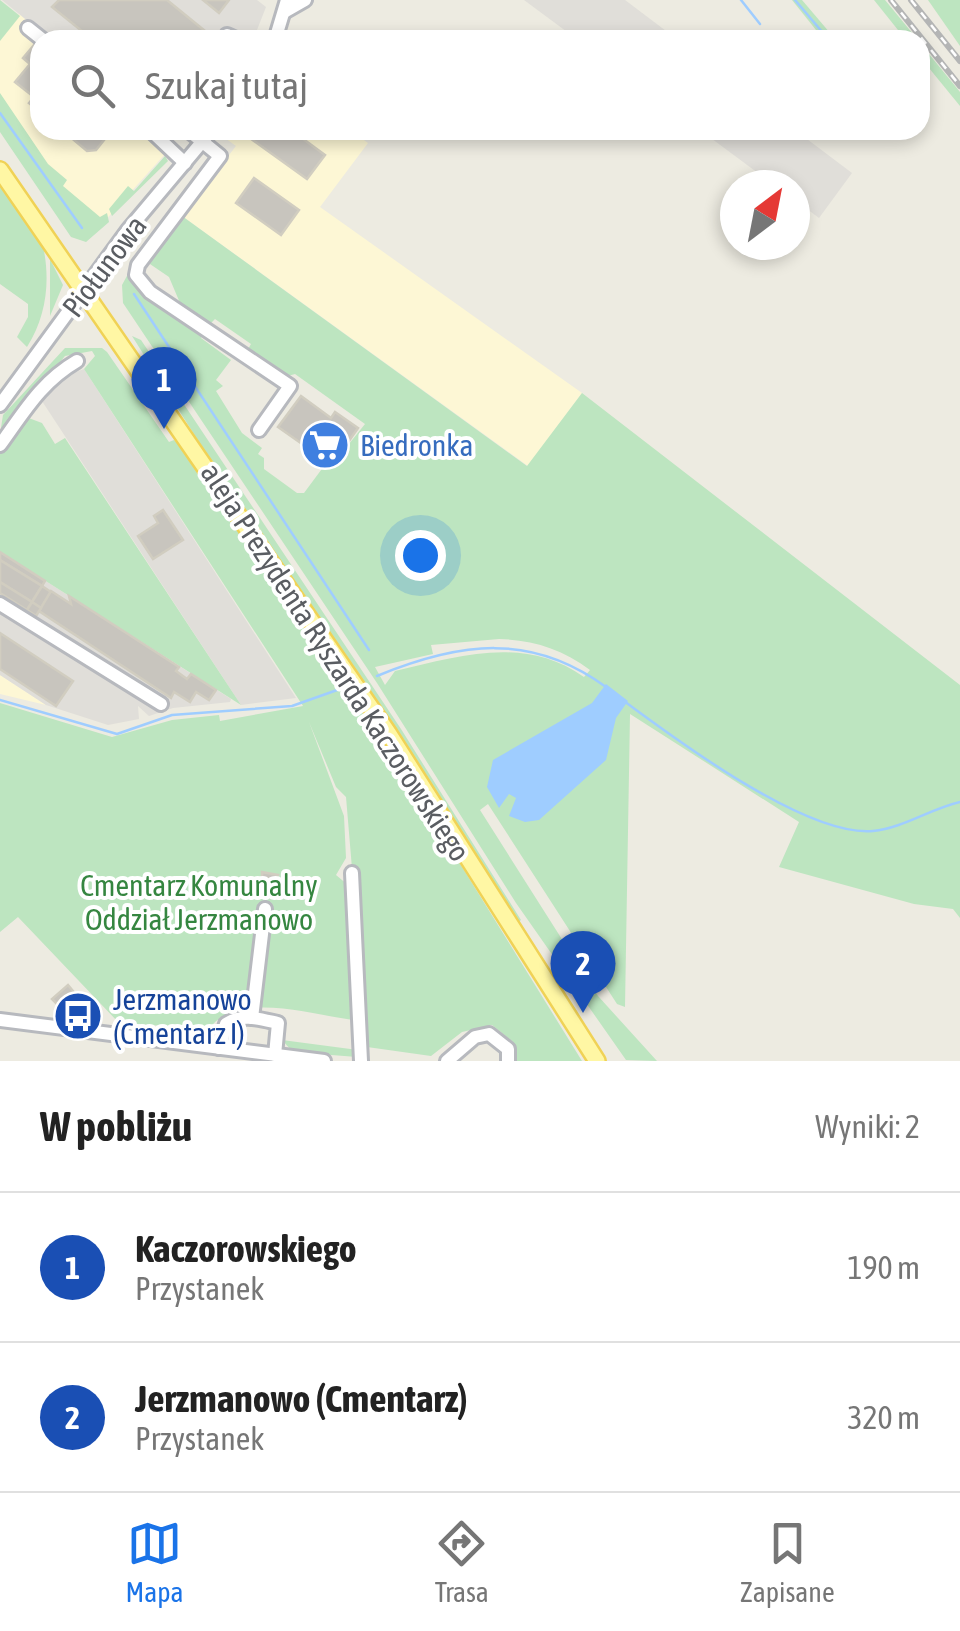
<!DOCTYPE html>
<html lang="pl">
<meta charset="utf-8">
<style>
body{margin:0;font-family:"Asap Condensed",sans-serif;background:#f6f6f6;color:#222}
.compass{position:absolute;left:720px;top:170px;width:90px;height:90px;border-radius:50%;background:#fff;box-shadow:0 5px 15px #0003;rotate:32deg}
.you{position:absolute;left:420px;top:555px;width:35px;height:35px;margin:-25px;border:8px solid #fff;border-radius:50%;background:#1a73e8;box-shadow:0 0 0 15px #1a73e833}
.badge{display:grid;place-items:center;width:65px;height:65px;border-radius:50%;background:#1a73e8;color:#fff;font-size:32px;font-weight:700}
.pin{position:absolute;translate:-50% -82px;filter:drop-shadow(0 2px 5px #0008)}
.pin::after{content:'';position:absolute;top:52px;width:35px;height:30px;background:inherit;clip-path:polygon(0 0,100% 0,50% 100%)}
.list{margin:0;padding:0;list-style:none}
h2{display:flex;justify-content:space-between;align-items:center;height:130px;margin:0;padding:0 40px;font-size:42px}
h2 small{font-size:32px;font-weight:400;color:#767676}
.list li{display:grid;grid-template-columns:65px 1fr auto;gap:30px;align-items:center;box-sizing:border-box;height:150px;padding:0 40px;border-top:2px solid #e0e0e0}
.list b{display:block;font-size:38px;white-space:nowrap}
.list p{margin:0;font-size:32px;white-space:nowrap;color:#767676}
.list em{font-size:32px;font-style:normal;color:#767676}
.icon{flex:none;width:55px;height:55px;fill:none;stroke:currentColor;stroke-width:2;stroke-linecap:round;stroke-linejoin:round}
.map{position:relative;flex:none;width:960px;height:1061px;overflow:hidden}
.search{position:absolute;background:#fff;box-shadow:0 5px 15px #0003;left:30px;right:30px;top:30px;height:110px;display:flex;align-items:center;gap:25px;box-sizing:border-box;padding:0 35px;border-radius:30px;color:#767676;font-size:38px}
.sheet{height:430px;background:#fff}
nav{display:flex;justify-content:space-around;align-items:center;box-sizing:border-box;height:140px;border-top:2px solid #e0e0e0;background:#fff;font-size:28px;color:#767676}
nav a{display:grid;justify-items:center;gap:5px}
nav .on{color:#1a73e8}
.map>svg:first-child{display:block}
.commercial{fill:#fdf7d5}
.industrial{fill:#e0ded9}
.green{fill:#bde5c0;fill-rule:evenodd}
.water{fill:#9fcdff}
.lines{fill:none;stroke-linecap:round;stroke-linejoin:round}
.stream{stroke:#9fcdff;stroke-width:2.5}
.building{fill:#c8c5be;stroke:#d1cdc0;stroke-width:2.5}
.minor-casing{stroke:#b7b9be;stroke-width:18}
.major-casing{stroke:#f0d256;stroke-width:20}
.minor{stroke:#fff;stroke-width:12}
.major{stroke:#fff7a4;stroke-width:15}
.rail-casing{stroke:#b4b5b5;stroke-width:6}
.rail{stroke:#fff;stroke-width:2.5;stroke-dasharray:8;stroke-linecap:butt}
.labels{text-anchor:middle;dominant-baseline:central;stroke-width:8;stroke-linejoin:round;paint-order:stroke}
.street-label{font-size:30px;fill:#5a5d62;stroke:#fff}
.shop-label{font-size:30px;fill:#366cbe;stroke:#fff;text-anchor:start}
.park-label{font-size:30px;fill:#358640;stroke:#fff}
.transit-label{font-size:30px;fill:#164399;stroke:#fff;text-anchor:start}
</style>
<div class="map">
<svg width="960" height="1061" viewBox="0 0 960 1061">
<rect width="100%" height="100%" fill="#edebe1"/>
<g class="commercial">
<path d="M19,14L51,40H40V130H161L175,143L102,224L64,191L0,96V37Z"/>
<path d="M227,130H350L368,143L320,207L582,393L528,466L182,216L236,146L222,136Z"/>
<path d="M0,675L46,705L0,694Z"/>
</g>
<g class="industrial">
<path d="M2,0H257L266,7L253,40H51Z"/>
<path d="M524,0H625L678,40H578Z"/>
<path d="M700,130H795L852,173L819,218L795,200V185H774Z"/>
<path d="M84,369L296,698L241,705L40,398L57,379Z"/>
<path d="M0,552L231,699L230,702L173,708L149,716L138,706L139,719L108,725L46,705L0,675Z"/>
</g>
<g class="green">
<path d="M0,0L20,16L0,41Z"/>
<path d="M792,0H802L836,40H824Z"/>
<path d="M874,0H885L918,40H906Z"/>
<path d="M928,0H960V46Z"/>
<path d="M920,43L960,92V106L920,57Z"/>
<path d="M0,93L48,164L67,180L63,186L100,217L107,213L109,222L86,242L71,237L0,132Z"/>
<path d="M165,156L168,161L112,216L109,209L128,186L134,191Z"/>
<path d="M0,186C9,200 42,237 44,251C50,283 46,317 27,347L17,337L28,317V304L0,284Z"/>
<path d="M182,216L527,466L582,393L960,685V918L953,909L914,904L779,867L799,822L630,714L625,1007L617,1004L488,804L480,810L598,996L657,1061L626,1060L516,903L377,683L123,303L122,285L135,261L129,275L132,282L205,332L201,338L231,360L216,380L223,386L216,391L242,433L262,448L258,454L264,458V469L297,493H304L327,462L332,465L361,429L365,424L295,374L284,377L247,351L251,344L215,319L210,324L180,303L169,277L147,262ZM499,639C533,640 562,649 590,670L584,677C524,635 460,656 395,671L385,685L375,667L433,654L431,645Z"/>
<path d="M50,259L63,285L50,316Z"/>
<path d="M132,336L141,340L401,729L521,920L516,924L396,733L221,477Z"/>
<path d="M65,348H102L107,352L169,442L174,440L193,459L375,726L582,1061H514L513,1042L492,1025L462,1032L431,1056L367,1047L346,797L336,787L309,722L344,816L346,858L336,875L348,885L354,1020C312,1015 237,990 209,1029L119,1023L18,917L0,932V703L112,737L172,720L219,715L220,721L303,706L84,369L95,356L92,351L65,356L0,434L3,415Z"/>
<path d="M26,417L42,423L55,444L65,438L241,705L0,552V452Z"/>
<path d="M282,1040L358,1050L357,1057L293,1052Z"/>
</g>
<path class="water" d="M606,684L628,701L616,718L606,760L539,820L525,822L509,816L516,798L509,794L499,808L487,787L493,760L592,703Z"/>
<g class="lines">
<g class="stream">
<path d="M741,0L760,24"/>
<path d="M795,0L829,40"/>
<path d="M0,113L82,228"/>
<path d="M134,294L369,650"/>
<path d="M377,676C460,642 531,632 606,687"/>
<path d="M0,700L117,734L172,715L292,706L340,689"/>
<path d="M624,701C678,741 807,837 873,831C903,828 930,809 960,802"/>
</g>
</g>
<g class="building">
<path d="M59,0H167L205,31L198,40H93L52,7Z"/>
<path d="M203,0H229L219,13Z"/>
<path d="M34,45L40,50V112L29,103L34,97L15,82L30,64L23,58Z"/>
<path d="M62,130H112L96,150L87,151Z"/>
<path d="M251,130H291L325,155L307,179L247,136Z"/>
<path d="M254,178L299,210L281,235L236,203Z"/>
<path d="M301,396L331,418L335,412L358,428L332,465L278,427Z"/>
<path d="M163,510L183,540L153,559L138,536L158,523L154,516Z"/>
<path d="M0,552L45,581L42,586L0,560Z"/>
<path d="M0,560L42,586L32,602L0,582Z"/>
<path d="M0,582L32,602L27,610L0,593Z"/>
<path d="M42,586L51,592L41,608L32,602Z"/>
<path d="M51,591L71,604L69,596L179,667L176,671L187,679L191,674L216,690L209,700L196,692L190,702L174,692L171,698L39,611Z"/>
<path d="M32,602L41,608L36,616L27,610Z"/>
<path d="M0,633L73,681L56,706L0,669Z"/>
<path d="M262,872L278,875L269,896L262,893Z"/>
<path d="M68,985L73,991L57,1004L52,999Z"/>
</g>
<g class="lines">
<g class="minor-casing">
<g id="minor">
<path d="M284,12L305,0"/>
<path d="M28,28L43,40"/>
<path d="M227,35L238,40"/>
<path d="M275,40L287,0"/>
<path d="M150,130L185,163"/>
<path d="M188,130L220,156L138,265L136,275L150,292L290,386L259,430"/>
<path d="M0,405L128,230L212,130"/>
<path d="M0,445C24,412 41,382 77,361"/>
<path d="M0,604L161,704"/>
<path d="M352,873L361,1061"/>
<path d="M252,1018L265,909"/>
<path d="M0,1020L324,1061"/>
<path d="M219,1048L226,1024C242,1013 260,1019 278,1023L275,1055"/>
<path d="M447,1061L475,1037L489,1034L508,1049V1061"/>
</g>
</g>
<g class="major-casing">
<path id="major" d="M0,170L389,734L597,1061"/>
</g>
<use href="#minor" class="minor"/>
<use href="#major" class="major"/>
<g class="rail-casing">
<g id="rail">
<path d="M891,0L960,86"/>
<path d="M911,0L960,61"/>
</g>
</g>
<use href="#rail" class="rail"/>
</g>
<defs>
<g id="supermarket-disc" transform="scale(2.5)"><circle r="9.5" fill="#3f7fe0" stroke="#fff"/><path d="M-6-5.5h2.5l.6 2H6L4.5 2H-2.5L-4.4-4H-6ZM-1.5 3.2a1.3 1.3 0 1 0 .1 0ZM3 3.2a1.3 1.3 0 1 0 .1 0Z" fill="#fff"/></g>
<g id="bus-disc" transform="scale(2.5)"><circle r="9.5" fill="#1a4fb4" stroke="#fff"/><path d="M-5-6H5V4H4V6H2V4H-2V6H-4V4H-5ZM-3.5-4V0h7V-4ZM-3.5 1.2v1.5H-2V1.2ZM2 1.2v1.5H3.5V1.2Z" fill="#fff"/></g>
</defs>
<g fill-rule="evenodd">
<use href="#supermarket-disc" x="325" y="445"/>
<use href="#bus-disc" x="78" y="1016"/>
</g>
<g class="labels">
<g class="street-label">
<text transform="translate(104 266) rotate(-53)">Piołunowa</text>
<text transform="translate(336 662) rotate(57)">aleja Prezydenta Ryszarda Kaczorowskiego</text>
</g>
<g class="shop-label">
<text x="360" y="445">Biedronka</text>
</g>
<g class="park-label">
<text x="199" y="885">Cmentarz Komunalny<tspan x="199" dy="34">Oddział Jerzmanowo</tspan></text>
</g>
<g class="transit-label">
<text x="113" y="999">Jerzmanowo<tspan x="113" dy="34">(Cmentarz I)</tspan></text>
</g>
</g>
</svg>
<svg class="compass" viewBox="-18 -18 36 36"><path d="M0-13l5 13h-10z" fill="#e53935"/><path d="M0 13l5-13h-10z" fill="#767676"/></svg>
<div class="you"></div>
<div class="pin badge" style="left:164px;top:429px;background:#1a4fb4">1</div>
<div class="pin badge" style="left:583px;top:1013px;background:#1a4fb4">2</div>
<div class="search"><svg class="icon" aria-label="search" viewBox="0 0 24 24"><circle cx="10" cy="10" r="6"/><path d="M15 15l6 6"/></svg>Szukaj tutaj</div>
</div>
<section class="sheet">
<h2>W pobliżu<small>Wyniki: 2</small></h2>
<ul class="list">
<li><span class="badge" style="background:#1a4fb4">1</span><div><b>Kaczorowskiego</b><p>Przystanek</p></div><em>190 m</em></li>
<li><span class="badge" style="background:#1a4fb4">2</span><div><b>Jerzmanowo (Cmentarz)</b><p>Przystanek</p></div><em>320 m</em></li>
</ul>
</section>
<nav>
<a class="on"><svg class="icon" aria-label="map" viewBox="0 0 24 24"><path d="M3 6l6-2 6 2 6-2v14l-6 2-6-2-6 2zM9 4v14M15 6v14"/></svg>Mapa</a>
<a><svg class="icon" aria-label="directions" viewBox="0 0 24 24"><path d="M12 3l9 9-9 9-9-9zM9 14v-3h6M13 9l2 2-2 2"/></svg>Trasa</a>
<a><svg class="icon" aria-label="saved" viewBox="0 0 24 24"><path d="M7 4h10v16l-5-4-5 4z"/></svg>Zapisane</a>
</nav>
